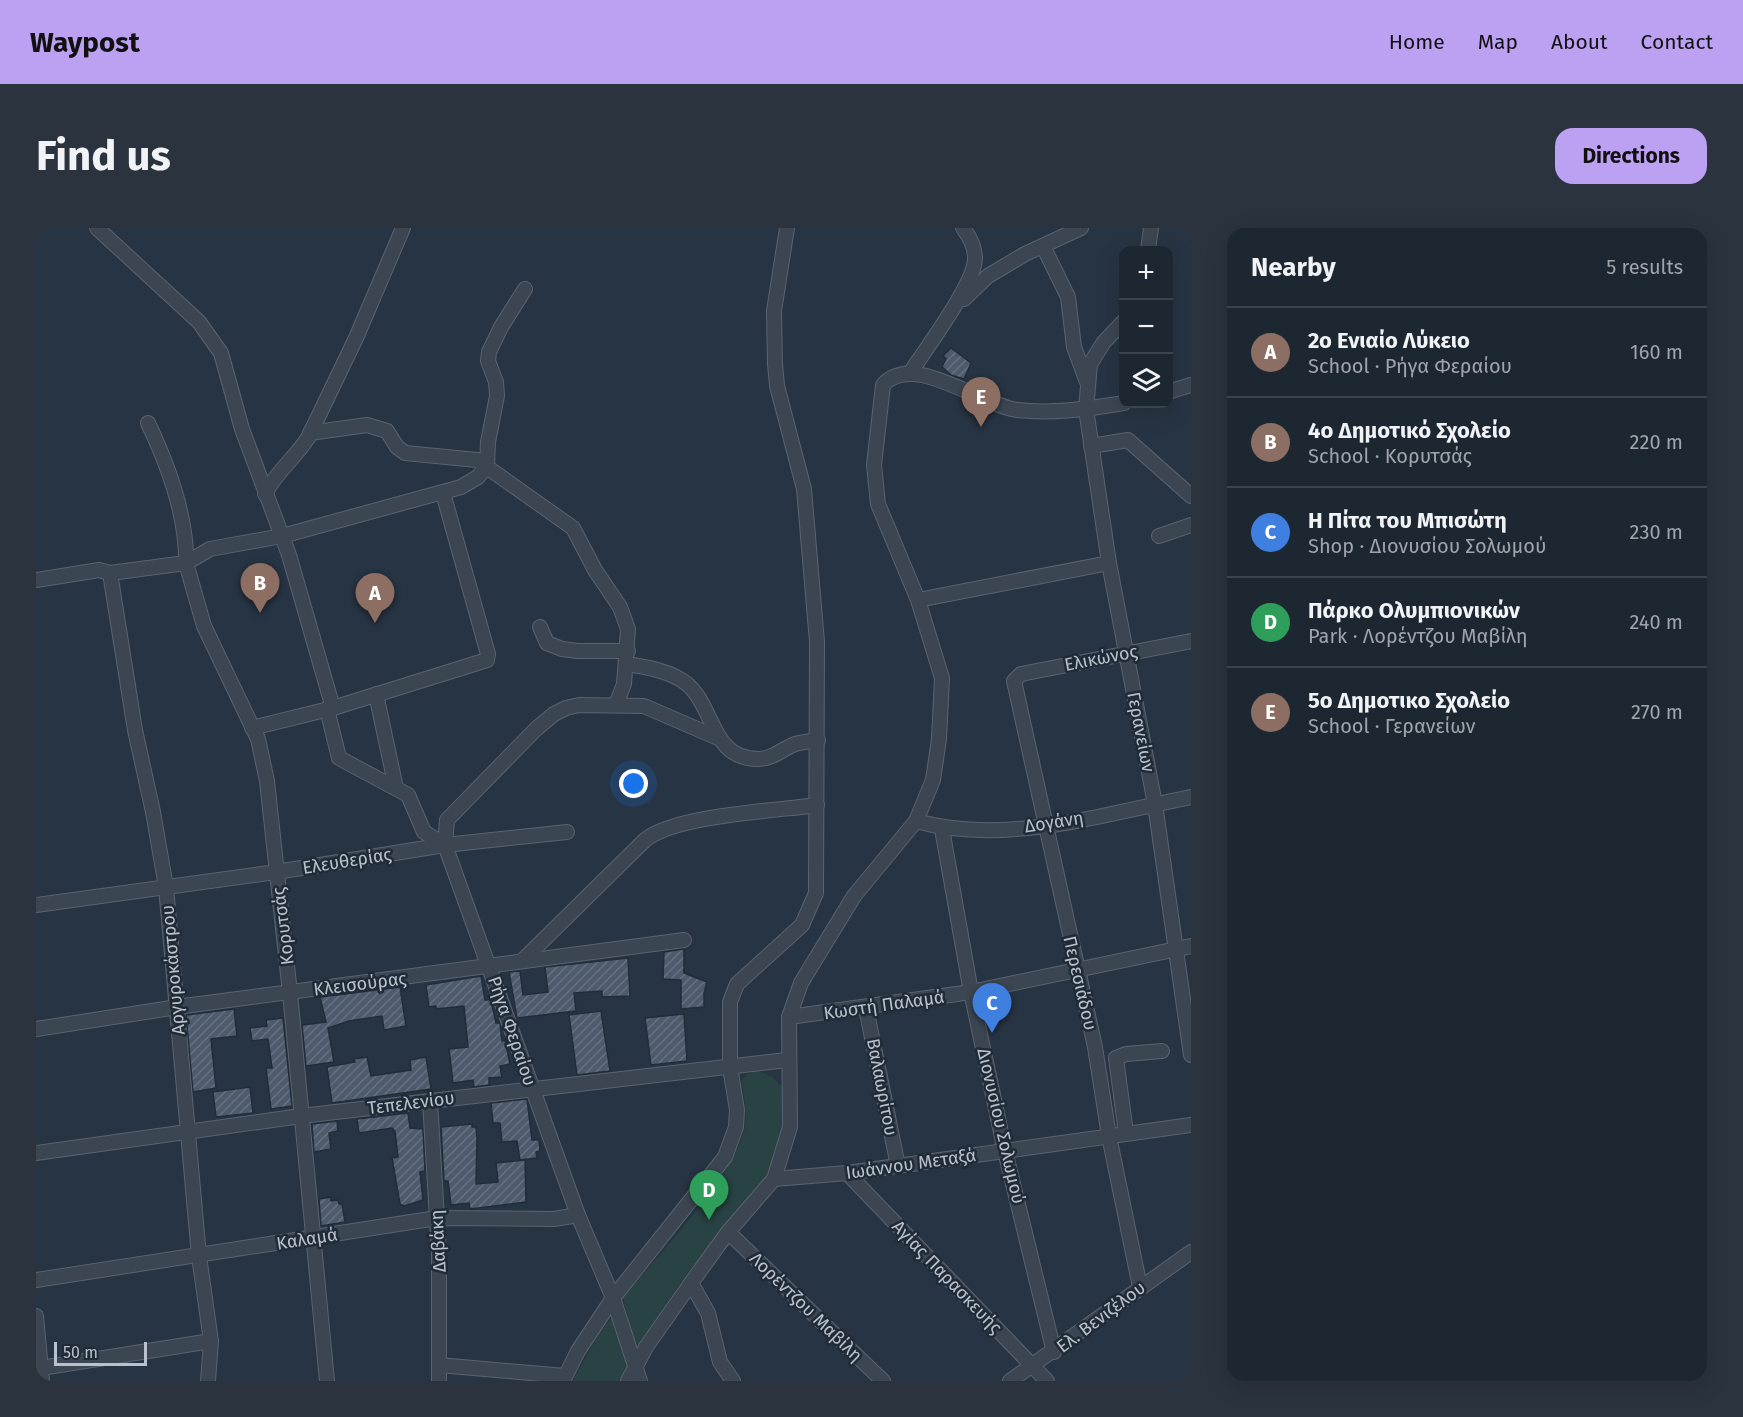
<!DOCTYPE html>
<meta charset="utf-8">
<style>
body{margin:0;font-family:"Fira Sans",sans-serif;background:#2a333e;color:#f1f3f6}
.controls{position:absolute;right:18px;top:18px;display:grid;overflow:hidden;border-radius:12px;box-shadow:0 6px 24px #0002}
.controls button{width:54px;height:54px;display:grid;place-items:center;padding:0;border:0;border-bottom:2px solid #3b444d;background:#1d2732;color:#f1f3f6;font:30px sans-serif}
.scale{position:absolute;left:18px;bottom:15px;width:93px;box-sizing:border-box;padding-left:6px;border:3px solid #b9c1cc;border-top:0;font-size:16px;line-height:21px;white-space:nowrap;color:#b9c1cc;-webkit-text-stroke:4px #202b38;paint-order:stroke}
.you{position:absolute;left:598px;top:556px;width:21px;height:21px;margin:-15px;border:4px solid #fff;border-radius:50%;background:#1a73e8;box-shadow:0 0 0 9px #1a73e833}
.badge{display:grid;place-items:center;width:39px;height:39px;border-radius:50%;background:#bca0f2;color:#fff;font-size:20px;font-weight:700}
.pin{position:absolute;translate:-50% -50px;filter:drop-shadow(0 2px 3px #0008)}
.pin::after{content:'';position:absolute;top:32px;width:21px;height:18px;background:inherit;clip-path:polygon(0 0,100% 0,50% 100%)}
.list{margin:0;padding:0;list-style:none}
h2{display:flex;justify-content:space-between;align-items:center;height:78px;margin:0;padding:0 24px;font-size:26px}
h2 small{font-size:20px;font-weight:400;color:#a0a5ac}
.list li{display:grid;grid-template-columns:39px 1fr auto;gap:18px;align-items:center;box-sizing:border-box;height:90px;padding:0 24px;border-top:2px solid #3b444d}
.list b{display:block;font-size:22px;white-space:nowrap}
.list p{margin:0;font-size:20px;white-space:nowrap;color:#a0a5ac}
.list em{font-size:20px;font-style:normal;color:#a0a5ac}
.icon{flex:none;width:33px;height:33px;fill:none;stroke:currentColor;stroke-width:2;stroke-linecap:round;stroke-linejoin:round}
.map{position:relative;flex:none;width:1155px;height:1153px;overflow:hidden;border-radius:18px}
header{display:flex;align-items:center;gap:36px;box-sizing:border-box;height:84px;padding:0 30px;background:#bca0f2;color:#111}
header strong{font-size:28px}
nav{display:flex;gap:33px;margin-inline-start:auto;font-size:21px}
.intro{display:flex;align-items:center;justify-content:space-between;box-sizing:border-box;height:144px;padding:0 36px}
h1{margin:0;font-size:42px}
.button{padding:15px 27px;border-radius:18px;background:#bca0f2;color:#111;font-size:21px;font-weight:700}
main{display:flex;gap:36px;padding:0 36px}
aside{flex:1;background:#1d2732;border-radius:18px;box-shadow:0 6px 24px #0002}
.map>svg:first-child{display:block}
.park{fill:#294244}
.building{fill:url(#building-hatch);stroke:#222d3a;stroke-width:1.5}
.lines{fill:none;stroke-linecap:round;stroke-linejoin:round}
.minor-casing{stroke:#5a6470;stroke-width:16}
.minor{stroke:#3c4653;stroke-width:14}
.labels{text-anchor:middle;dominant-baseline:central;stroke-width:5;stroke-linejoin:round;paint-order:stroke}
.street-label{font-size:18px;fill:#b9c1cc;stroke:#202b38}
</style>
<header>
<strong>Waypost</strong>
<nav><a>Home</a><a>Map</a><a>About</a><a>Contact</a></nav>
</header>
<div class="intro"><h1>Find us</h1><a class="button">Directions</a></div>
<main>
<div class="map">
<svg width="1155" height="1153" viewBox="0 0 1155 1153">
<defs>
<pattern id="building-hatch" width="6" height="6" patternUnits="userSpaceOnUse" patternTransform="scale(1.5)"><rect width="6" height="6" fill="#4e5b6c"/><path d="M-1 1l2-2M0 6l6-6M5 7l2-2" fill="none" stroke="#657180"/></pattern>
</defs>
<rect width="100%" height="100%" fill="#273443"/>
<g class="park">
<path d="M722,843L735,848L746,858L752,878L735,940L718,967L651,1045L603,1116L597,1113L587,1070C622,1027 694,953 708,903C712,887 708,868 705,853L711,846Z"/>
<path d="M580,1084L596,1142L590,1153H537L562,1107Z"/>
</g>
<g class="building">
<path d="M915,120L935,135L928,151L915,147L906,139L910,131L907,128Z"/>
<path d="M648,721V745L671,754L668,765V779L645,781V752L627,751L628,724Z"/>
<path d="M592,730L594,768L566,769V763L538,765L540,783L481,790L473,744L484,743L487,767L512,764L509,739Z"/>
<path d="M445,748L449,772H455L460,795H464L466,813L469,812L474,836L464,838L466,849L453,850V857L438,859L437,852L417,855L413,821L432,819L428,778L400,781V778L393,779L390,757Z"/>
<path d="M364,759L370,798L348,802L346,788L313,793L292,800L298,834L270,838L266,797L290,794L284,769Z"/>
<path d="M198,781L201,808L175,811L180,860L157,864L150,787Z"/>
<path d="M565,783L574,843L541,847L533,787Z"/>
<path d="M648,786L651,833L615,837L609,790Z"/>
<path d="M247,790L256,878L235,881L230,840H236L232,811L216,813L214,800L231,798L230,792Z"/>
<path d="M331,829L335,848L375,842L374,832L390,829L395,861L296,875L291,839L319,834L318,831Z"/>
<path d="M214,859L217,885L180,889L177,864Z"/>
<path d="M491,871L496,912H503L504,923L500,924L501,930L484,932L481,913L466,914L464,895H457L455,875Z"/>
<path d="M372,885L374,900L387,901L389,943L384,944L387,972L368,978L364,976L356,930L362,929L359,903L356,900L323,905L321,891Z"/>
<path d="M301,893L302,903L293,905L295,921L278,924L276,896Z"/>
<path d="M436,896V899H440L441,910L440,956L462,954L460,935L489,932L490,974L434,981L433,975L415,977L412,953H408L405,899Z"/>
<path d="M295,969V973L302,972L303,976H306L309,994L285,998L283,971Z"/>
</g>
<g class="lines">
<g class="minor-casing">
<g id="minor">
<path d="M61,0L163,94L185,125L206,201L253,327L297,480"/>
<path d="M1007,18L1032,69L1038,119L1051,154"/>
<path d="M1112,22L1115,0"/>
<path d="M928,71L952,48L989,26L1045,0"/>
<path d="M1088,93L1068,114L1054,136L1050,181L1073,335L1119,576L1155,827"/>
<path d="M874,145C889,122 940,54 939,30C939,20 933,8 927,0"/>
<path d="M1132,164L1155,157"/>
<path d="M112,195C132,237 151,288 150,335L174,321L246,308L425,259L442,249L451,238L452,214L461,168L460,154L452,133L453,124L465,99L489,61"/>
<path d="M274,205L331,197L351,203L361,219L369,225L441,232L537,300L559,342L584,379L592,401L588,456L580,477"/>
<path d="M1055,218L1092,212L1155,268"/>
<path d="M229,266C240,244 259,230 272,210L320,110L367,0"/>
<path d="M1123,308L1155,297"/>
<path d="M74,345L150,335L168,398L222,511L231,553L254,765L291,1153"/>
<path d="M0,352L63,342L74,345L99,502L117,584L130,659L163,1028L175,1113L172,1153"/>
<path d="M882,372L1073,335"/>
<path d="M504,399L511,415L526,421L542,423H592"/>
<path d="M591,436C610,439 635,443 651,456C679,480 675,531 722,531C737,531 746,521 759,516C767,514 774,513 782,512"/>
<path d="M340,466L360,560"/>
<path d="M291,481L303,530L372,567L388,604L409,617L542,987L577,1070L604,1153"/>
<path d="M216,500L297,480L451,432L452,426L407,265"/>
<path d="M880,593C969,618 1067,586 1155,569"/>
<path d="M906,601L935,764L969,923L1018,1124"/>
<path d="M531,604L409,617L411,592L500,501L518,486L530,480L543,477L608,478L682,510"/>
<path d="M0,677L240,644L409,617"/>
<path d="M486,733L609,612C640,587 739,583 781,577"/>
<path d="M830,780L862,938"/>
<path d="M753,789L935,764L1155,718"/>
<path d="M0,801L148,778L648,712"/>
<path d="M394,873L403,1025V1153"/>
<path d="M1090,905L1080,830L1090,826L1126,823"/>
<path d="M0,925L265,888L751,832"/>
<path d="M811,945L1011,1153"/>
<path d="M738,951L811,945L1155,897"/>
<path d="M692,1004L847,1153"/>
<path d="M0,1052L401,990L518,991L542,987"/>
<path d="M655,1055L672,1085L684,1134L697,1153"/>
<path d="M1104,1059L1073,908L1059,819L978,453L985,446L1155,413"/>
<path d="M0,1088L6,1153"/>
<path d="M403,1137L529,1148"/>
<path d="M5,1140L175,1113"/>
<path d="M527,1153L542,1123L577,1070L689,929L700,899L701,882L694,839V774L701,756L766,697L780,665L781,414L768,261L741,158L739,136L738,83L751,0"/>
<path d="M592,1153L610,1119L655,1055L692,1004L738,951L754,899L753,789L765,755L818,668L880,593L897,552L903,511L906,450L882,372L842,276L838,237L847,157C877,123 944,177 981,182C1016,186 1052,181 1088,175"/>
<path d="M974,1153L1155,1024"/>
</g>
</g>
<use href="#minor" class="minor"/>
</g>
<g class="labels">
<g class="street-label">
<text transform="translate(1065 430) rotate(-11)">Ελικώνος</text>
<text transform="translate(1105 504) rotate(79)">Γερανείων</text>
<text transform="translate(1018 594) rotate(-9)">Δογάνη</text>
<text transform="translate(311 633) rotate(-9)">Ελευθερίας</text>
<text transform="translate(247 698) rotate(-97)">Κορυτσάς</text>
<text transform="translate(137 742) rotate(-95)">Αργυροκάστρου</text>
<text transform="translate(1044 755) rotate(77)">Περεσιάδου</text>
<text transform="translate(324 756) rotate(-7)">Κλεισούρας</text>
<text transform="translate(848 777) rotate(-8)">Κωστή Παλαμά</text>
<text transform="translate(476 803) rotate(71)">Ρήγα Φεραίου</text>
<text transform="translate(846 859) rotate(79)">Βαλαωρίτου</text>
<text transform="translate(375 875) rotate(-7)">Τεπελενίου</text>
<text transform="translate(965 898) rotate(77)">Διονυσίου Σολωμού</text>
<text transform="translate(875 936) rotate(-8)">Ιωάννου Μεταξά</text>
<text transform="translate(271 1011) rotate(-9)">Καλαμά</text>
<text transform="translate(402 1013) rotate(-93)">Δαβάκη</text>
<text transform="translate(911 1049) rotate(46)">Αγίας Παρασκευής</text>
<text transform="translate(770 1079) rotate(44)">Λορέντζου Μαβίλη</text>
<text transform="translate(1065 1089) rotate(-37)">Ελ. Βενιζέλου</text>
</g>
</g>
</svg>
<div class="controls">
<button>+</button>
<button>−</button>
<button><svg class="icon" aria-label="layers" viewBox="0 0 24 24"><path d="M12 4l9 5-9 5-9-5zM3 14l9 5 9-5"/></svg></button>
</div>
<div class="scale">50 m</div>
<div class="you"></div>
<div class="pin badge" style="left:339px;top:395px;background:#8d6e63">A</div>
<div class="pin badge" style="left:224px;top:385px;background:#8d6e63">B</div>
<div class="pin badge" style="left:956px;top:805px;background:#3f7fe0">C</div>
<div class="pin badge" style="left:673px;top:992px;background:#2e9e5b">D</div>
<div class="pin badge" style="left:945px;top:199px;background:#8d6e63">E</div>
</div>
<aside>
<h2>Nearby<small>5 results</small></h2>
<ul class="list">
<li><span class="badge" style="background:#8d6e63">A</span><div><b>2ο Ενιαίο Λύκειο</b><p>School · Ρήγα Φεραίου</p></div><em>160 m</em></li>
<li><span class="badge" style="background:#8d6e63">B</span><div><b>4ο Δημοτικό Σχολείο</b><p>School · Κορυτσάς</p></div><em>220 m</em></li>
<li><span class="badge" style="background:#3f7fe0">C</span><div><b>Η Πίτα του Μπισώτη</b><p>Shop · Διονυσίου Σολωμού</p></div><em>230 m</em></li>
<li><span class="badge" style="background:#2e9e5b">D</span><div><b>Πάρκο Ολυμπιονικών</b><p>Park · Λορέντζου Μαβίλη</p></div><em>240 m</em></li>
<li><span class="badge" style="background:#8d6e63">E</span><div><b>5o Δημοτικο Σχολείο</b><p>School · Γερανείων</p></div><em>270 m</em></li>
</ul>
</aside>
</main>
